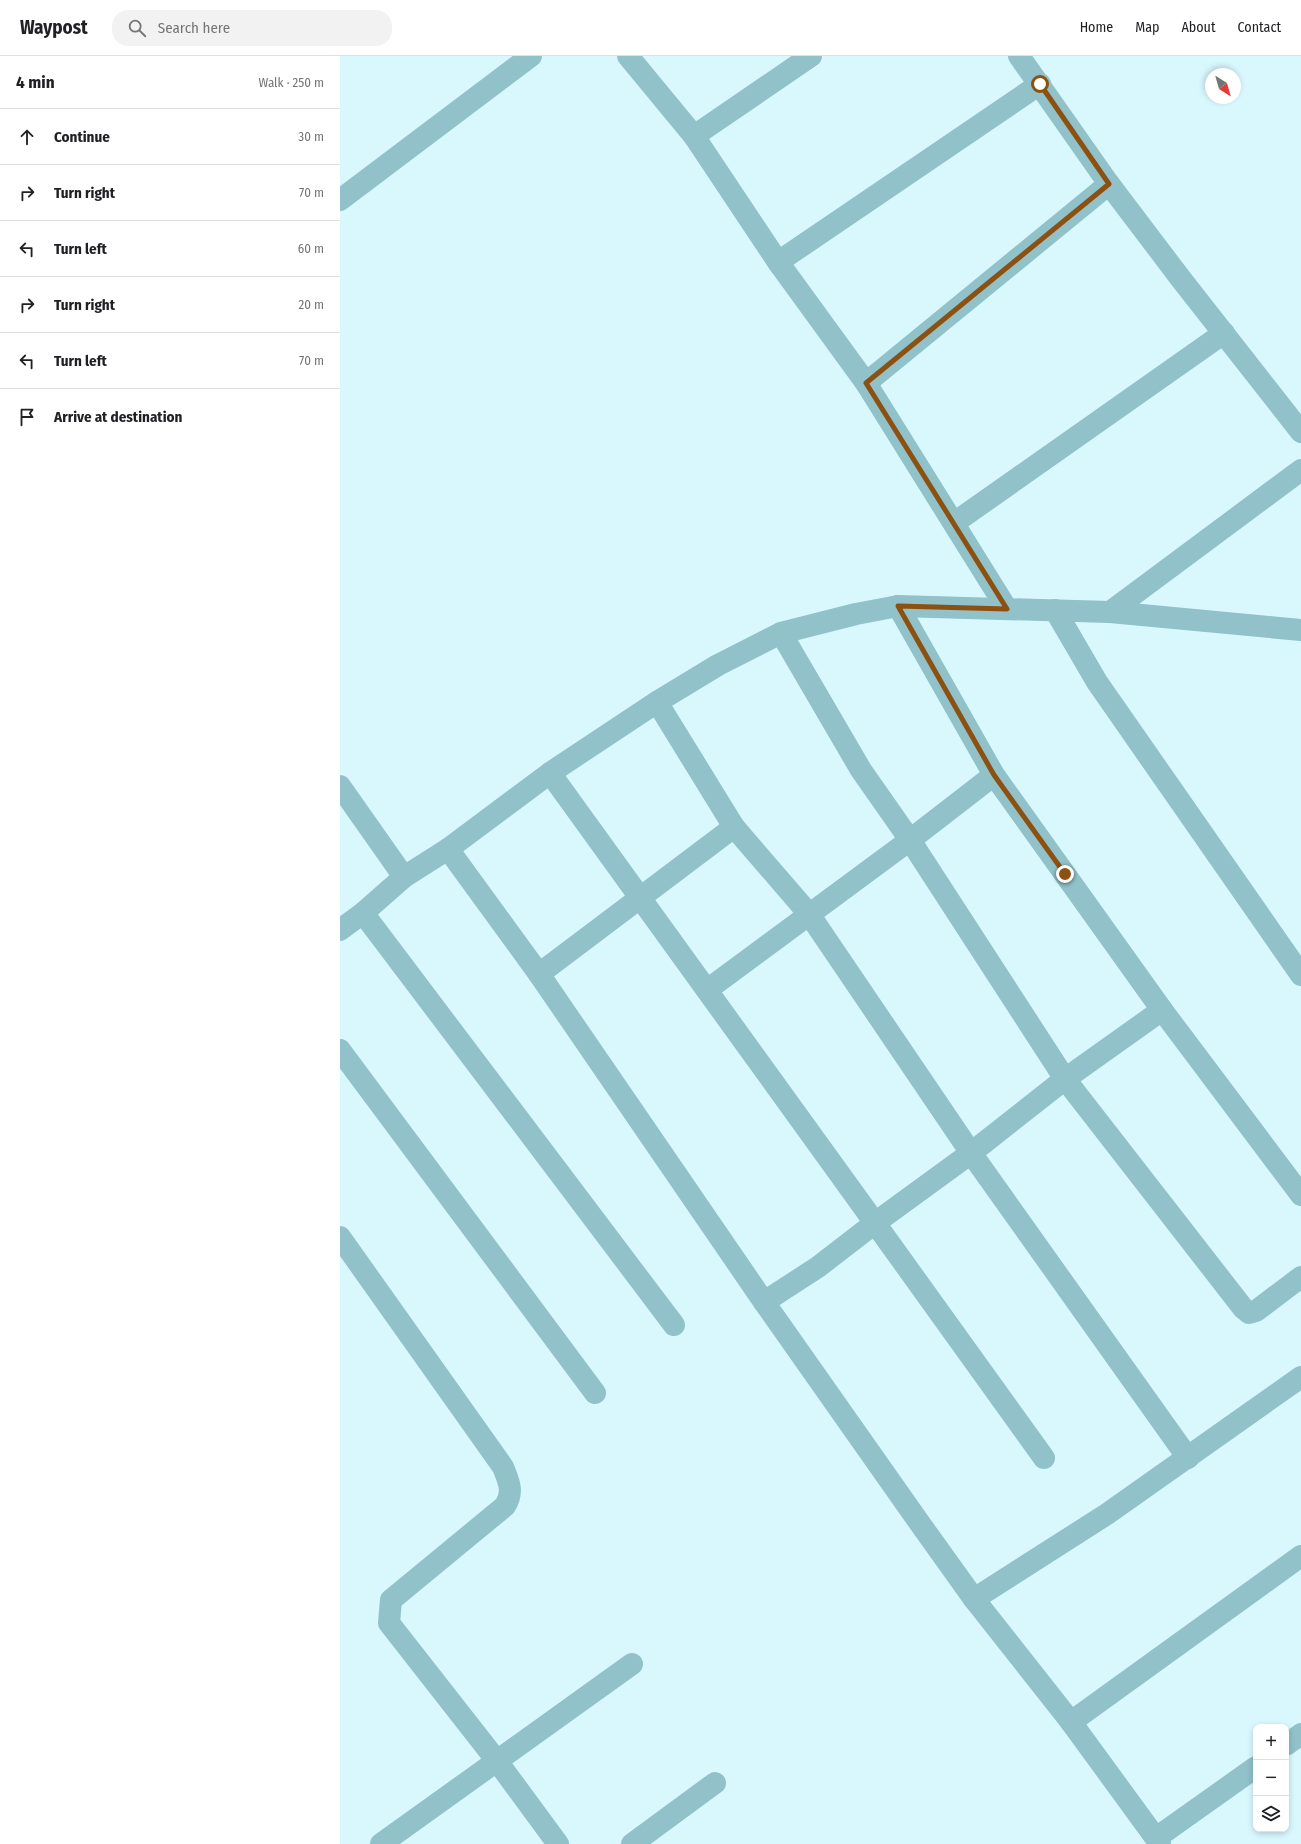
<!DOCTYPE html>
<meta charset="utf-8">
<style>
body{margin:0;font-family:"Fira Sans Condensed",sans-serif;background:#f2f2f2;color:#202124}
.controls{position:absolute;right:12px;bottom:12px;display:grid;overflow:hidden;border-radius:8px;box-shadow:0 2px 6px #0003}
.controls button{width:36px;height:36px;display:grid;place-items:center;padding:0;border:0;border-bottom:1px solid #e0e0e0;background:#fff;color:#202124;font:20px sans-serif}
.compass{position:absolute;left:865px;top:12px;width:36px;height:36px;border-radius:50%;background:#fff;box-shadow:0 2px 6px #0003;rotate:143deg}
.stop{position:absolute;width:12px;height:12px;margin:-9px;border:3px solid #8c5010;border-radius:50%;background:#fff}
.stop.end{background:#8c5010;border-color:#fff;box-shadow:0 1px 4px #0008}
.list{margin:0;padding:0;list-style:none}
h2{display:flex;justify-content:space-between;align-items:center;height:52px;margin:0;padding:0 16px;font-size:17px}
h2 small{font-size:13px;font-weight:400;color:#757577}
.list li{display:grid;grid-template-columns:26px 1fr auto;gap:12px;align-items:center;box-sizing:border-box;height:56px;padding:0 16px;border-top:1px solid #e0e0e0}
.list b{display:block;font-size:15px;white-space:nowrap}
.list em{font-size:13px;font-style:normal;color:#757577}
.icon{flex:none;width:22px;height:22px;fill:none;stroke:currentColor;stroke-width:2;stroke-linecap:round;stroke-linejoin:round}
.map{position:relative;flex:none;width:961px;height:1788px;overflow:hidden}
header{display:flex;align-items:center;gap:24px;box-sizing:border-box;height:56px;padding:0 20px;background:#fff;border-bottom:1px solid #e0e0e0}
header strong{font-size:19px}
nav{display:flex;gap:22px;margin-inline-start:auto;font-size:14px}
.search{width:280px;height:36px;background:#f2f2f2;display:flex;align-items:center;gap:10px;box-sizing:border-box;padding:0 14px;border-radius:16px;color:#757577;font-size:15px}
main{display:flex}
aside{flex:1;background:#fff}
.map>svg:first-child{display:block}
.lines{fill:none;stroke-linecap:round;stroke-linejoin:round}
.street{stroke:#91c1c9;stroke-width:22}
.route{stroke:#8c5010;stroke-width:5}
</style>
<header>
<strong>Waypost</strong>
<div class="search"><svg class="icon" aria-label="search" viewBox="0 0 24 24"><circle cx="10" cy="10" r="6"/><path d="M15 15l6 6"/></svg>Search here</div>
<nav><a>Home</a><a>Map</a><a>About</a><a>Contact</a></nav>
</header>
<main>
<aside>
<h2>4 min<small>Walk · 250 m</small></h2>
<ul class="list">
<li><svg class="icon" aria-label="ahead" viewBox="0 0 24 24"><path d="M12 20V5M6 11l6-6 6 6"/></svg><div><b>Continue</b></div><em>30 m</em></li>
<li><svg class="icon" aria-label="right" viewBox="0 0 24 24"><path d="M7 20v-9h11M14 6l5 5-5 5"/></svg><div><b>Turn right</b></div><em>70 m</em></li>
<li><svg class="icon" aria-label="left" viewBox="0 0 24 24"><path d="M17 20v-9H6M10 6l-5 5 5 5"/></svg><div><b>Turn left</b></div><em>60 m</em></li>
<li><svg class="icon" aria-label="right" viewBox="0 0 24 24"><path d="M7 20v-9h11M14 6l5 5-5 5"/></svg><div><b>Turn right</b></div><em>20 m</em></li>
<li><svg class="icon" aria-label="left" viewBox="0 0 24 24"><path d="M17 20v-9H6M10 6l-5 5 5 5"/></svg><div><b>Turn left</b></div><em>70 m</em></li>
<li><svg class="icon" aria-label="arrive" viewBox="0 0 24 24"><path d="M6 21V4h12l-3 4 3 4H6"/></svg><div><b>Arrive at destination</b></div></li>
</ul>
</aside>
<div class="map">
<svg width="961" height="1788" viewBox="0 0 961 1788">
<rect width="100%" height="100%" fill="#d9f8fe"/>
<g class="lines">
<g class="street">
<path d="M288,0L354,80L438,206L526,327L667,553"/>
<path d="M679,0L769,128L841,223L961,376"/>
<path d="M354,80L471,0"/>
<path d="M0,144L191,0"/>
<path d="M438,206L700,28"/>
<path d="M526,327L769,128"/>
<path d="M614,467L884,277"/>
<path d="M558,550L654,719L822,954L961,1139"/>
<path d="M715,554L757,626L961,919"/>
<path d="M770,556L961,414"/>
<path d="M441,577L521,714L570,784L725,1023L903,1252L909,1257L916,1255L961,1221"/>
<path d="M317,646L394,771L469,858L631,1097L848,1402"/>
<path d="M210,717L535,1167L704,1402"/>
<path d="M0,730L64,821"/>
<path d="M108,793L199,918L424,1246L581,1469L634,1543L731,1666L820,1788"/>
<path d="M23,857L334,1269"/>
<path d="M0,874L23,857L64,821L108,793L210,717L317,646L378,609L441,577L516,558L558,550L770,556L961,574"/>
<path d="M199,918L394,771"/>
<path d="M367,934L570,784L654,719"/>
<path d="M0,994L255,1337"/>
<path d="M0,1181L163,1411C169,1426 174,1436 165,1450L51,1544L49,1567L157,1705L218,1788"/>
<path d="M424,1246L478,1211L535,1167L631,1097L725,1023L822,954"/>
<path d="M634,1543L767,1458L961,1321"/>
<path d="M731,1666L961,1500"/>
<path d="M946,1689L961,1678"/>
<path d="M816,1782L916,1711"/>
<path d="M41,1788L292,1608"/>
<path d="M292,1788L375,1727"/>
</g>
</g>
<g class="lines">
<path class="route" d="M700,28L769,128L526,327L667,553L558,550L654,719L725,818"/>
</g>
</svg>
<div class="controls">
<button>+</button>
<button>−</button>
<button><svg class="icon" aria-label="layers" viewBox="0 0 24 24"><path d="M12 4l9 5-9 5-9-5zM3 14l9 5 9-5"/></svg></button>
</div>
<svg class="compass" viewBox="-18 -18 36 36"><path d="M0-13l5 13h-10z" fill="#e53935"/><path d="M0 13l5-13h-10z" fill="#757577"/></svg>
<div class="stop" style="left:700px;top:28px"></div>
<div class="stop end" style="left:725px;top:818px"></div>
</div>
</main>
